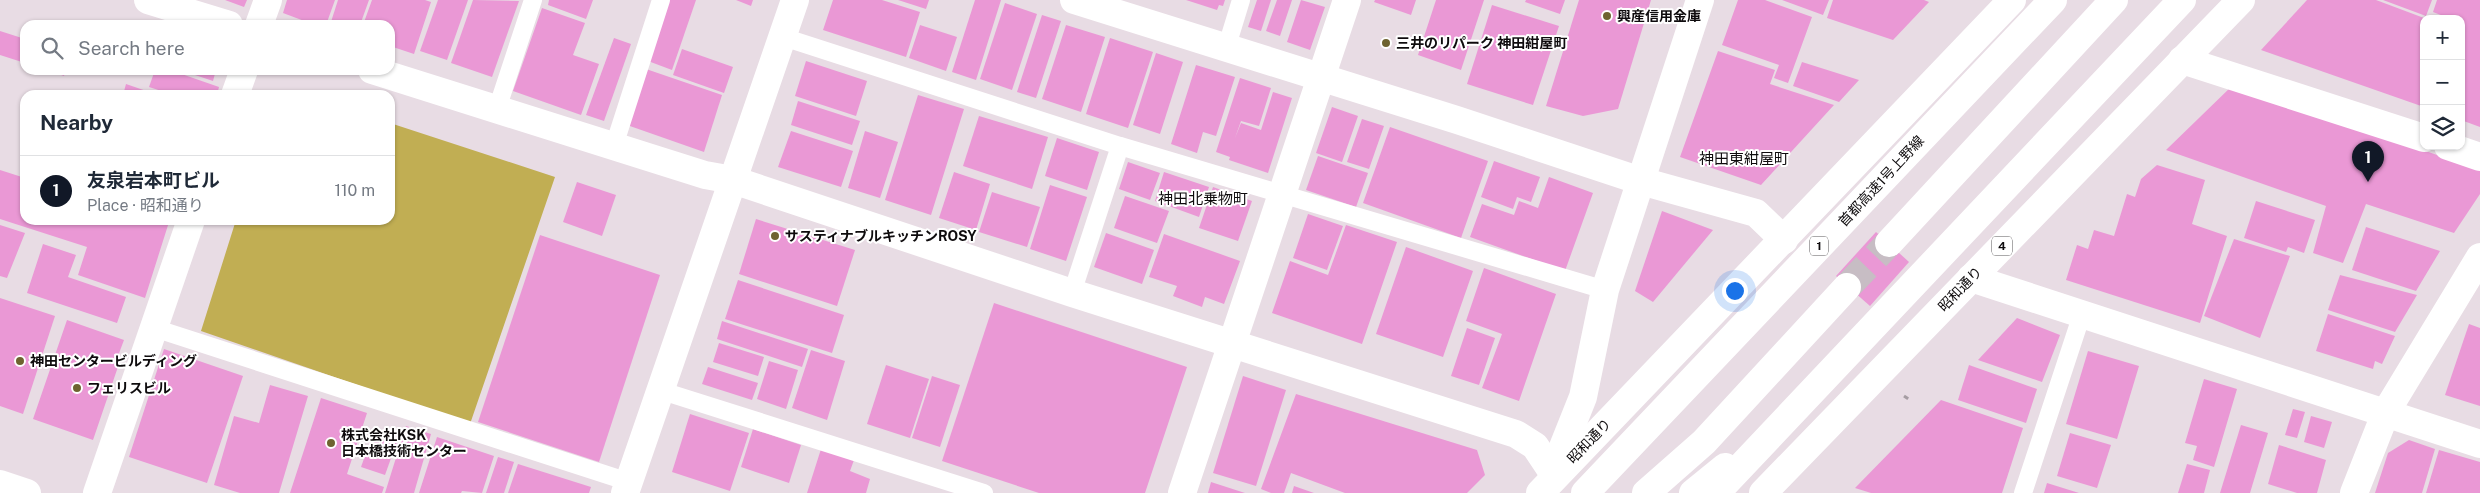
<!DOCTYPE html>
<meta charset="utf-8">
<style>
body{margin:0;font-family:"Public Sans","Noto Sans JP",sans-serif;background:#f2f2f3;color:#1f2937}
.controls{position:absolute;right:15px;top:15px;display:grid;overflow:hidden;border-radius:10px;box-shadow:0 1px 4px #0004}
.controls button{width:45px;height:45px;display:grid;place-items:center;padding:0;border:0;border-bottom:1px solid #e0e1e3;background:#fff;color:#1f2937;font:25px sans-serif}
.you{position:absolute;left:1734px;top:290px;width:18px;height:18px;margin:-12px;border:4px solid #fff;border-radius:50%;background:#1a73e8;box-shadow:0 0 0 8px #1a73e833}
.badge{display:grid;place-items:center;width:32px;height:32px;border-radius:50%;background:#111827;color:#fff;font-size:16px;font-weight:700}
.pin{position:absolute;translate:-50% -41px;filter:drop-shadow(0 1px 2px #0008)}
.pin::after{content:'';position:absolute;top:26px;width:18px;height:15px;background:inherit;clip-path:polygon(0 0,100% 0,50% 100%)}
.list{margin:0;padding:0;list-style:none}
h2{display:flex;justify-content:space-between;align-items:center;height:65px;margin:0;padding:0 20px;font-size:21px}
h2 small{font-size:16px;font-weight:400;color:#747a83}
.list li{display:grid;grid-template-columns:32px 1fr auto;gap:15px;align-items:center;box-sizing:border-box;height:70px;padding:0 20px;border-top:1px solid #e0e1e3}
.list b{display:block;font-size:19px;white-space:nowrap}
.list p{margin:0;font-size:16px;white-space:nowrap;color:#747a83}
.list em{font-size:16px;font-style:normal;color:#747a83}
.icon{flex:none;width:28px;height:28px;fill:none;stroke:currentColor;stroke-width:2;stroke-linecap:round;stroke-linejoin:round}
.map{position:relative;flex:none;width:2480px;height:493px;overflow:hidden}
.search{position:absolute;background:#fff;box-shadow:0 1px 4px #0004;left:20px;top:20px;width:375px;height:55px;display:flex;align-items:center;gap:12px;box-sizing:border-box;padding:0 18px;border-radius:15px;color:#747a83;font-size:19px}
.panel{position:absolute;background:#fff;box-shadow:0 1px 4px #0004;left:20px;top:90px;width:375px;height:135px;border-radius:15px}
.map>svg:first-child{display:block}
.green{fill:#c1ae53}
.building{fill:#ea98d5}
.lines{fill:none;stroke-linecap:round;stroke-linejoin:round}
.motorway-tunnel{stroke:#c7bdc4;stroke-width:28;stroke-dasharray:28 14;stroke-linecap:butt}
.path{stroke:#a69da3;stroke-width:3;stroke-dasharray:5 2.5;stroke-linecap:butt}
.service{stroke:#fff;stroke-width:18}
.minor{stroke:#fff;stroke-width:28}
.tertiary{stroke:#fff;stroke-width:28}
.trunk{stroke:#fff;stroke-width:28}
.motorway{stroke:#fff;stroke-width:28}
.poi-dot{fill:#6e6330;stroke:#fff;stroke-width:2}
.labels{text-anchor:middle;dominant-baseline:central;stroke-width:4;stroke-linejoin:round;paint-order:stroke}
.shield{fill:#fff;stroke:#565456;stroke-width:1}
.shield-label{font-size:12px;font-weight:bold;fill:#0e0b0d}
.poi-label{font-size:14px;font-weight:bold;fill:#0e0b0d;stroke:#fff;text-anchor:start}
.street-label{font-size:14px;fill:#0e0b0d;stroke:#fff}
.neighbourhood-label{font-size:15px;fill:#0e0b0d;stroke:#fff}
</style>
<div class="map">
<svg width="2480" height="493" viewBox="0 0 2480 493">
<rect width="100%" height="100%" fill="#e8dce4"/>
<path class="green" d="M390,123L555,177L470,424L201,331L236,220H390Z"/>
<g class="building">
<path d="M225,0H247L244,7Z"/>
<path d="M287,0H335L326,25H315L283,13Z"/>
<path d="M338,0H369L360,25H330Z"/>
<path d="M372,0H425L431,2L414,54L390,46V25H363Z"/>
<path d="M438,0H468L447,60L420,51Z"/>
<path d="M473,0L519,1L492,77L451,63Z"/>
<path d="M549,0H593L586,19L548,5Z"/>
<path d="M669,0H696L672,70L648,61Z"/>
<path d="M736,0H753L751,6Z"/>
<path d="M833,0H882L920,12L906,57L823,30Z"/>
<path d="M898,0H929L926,9Z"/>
<path d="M975,0H1001L976,80L952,72Z"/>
<path d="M1186,0H1225L1223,6L1219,5L1217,10Z"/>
<path d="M1257,0H1271L1261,31L1248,27Z"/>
<path d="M1277,0H1292L1280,36L1266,31Z"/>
<path d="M1301,0L1325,7L1310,50L1287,42Z"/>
<path d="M1375,0H1416L1411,15L1374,2Z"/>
<path d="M1436,0H1484L1461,70L1418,55Z"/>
<path d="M1526,0H1565L1560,14L1525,2Z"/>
<path d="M1579,0H1651L1618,109L1583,116L1546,106Z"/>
<path d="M1738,0H1765L1812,17L1788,83L1774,78L1779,65L1722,45Z"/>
<path d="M1782,0H1829L1823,15Z"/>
<path d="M1833,0H1924L1929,2L1893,40L1827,18Z"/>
<path d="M2307,0H2376L2424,18V107L2261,50Z"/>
<path d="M2383,0H2432L2426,16Z"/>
<path d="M2437,0H2480V127L2461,120V19H2451L2433,12Z"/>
<path d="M1005,3L1037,14L1012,90L980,79Z"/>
<path d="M1492,5L1559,26L1533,105L1467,84Z"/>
<path d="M542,8L585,23L573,55L599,64L581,115L513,91Z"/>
<path d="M1042,15L1061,21L1036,98L1017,92Z"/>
<path d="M920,25L957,37L946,71L909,58Z"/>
<path d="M1066,25L1105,37L1081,112L1042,99Z"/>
<path d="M0,31L25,39V63L0,55Z"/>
<path d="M614,38L631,44L604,121L586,115Z"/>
<path d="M1110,38L1153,52L1128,128L1086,114Z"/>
<path d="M682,49L733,67L724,93L673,75Z"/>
<path d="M1718,51L1775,70L1770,84L1834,105L1761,185L1680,157Z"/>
<path d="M1156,53L1183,62L1160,134L1133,125Z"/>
<path d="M806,61L867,81L856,116L795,96Z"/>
<path d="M1802,62L1859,80L1839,102L1793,86Z"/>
<path d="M1196,65L1235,77L1216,136L1203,132L1197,153L1171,144Z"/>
<path d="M646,69L722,95L704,152L627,125Z"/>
<path d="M47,70H66L64,76Z"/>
<path d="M155,70H170L219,87L217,95H174L149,87Z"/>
<path d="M180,70H216L213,81Z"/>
<path d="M1240,78L1271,88L1259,126L1241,121L1235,138L1241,123L1261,130L1273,92L1292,98L1268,173L1229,160L1230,157L1216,152Z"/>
<path d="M126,84L158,95H123Z"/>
<path d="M2234,84L2480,170V194L2454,233L2366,204L2343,263L2313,253L2326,206L2166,150Z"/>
<path d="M918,95L964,109L931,215L885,200Z"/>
<path d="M798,101L860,121L852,145L791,125Z"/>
<path d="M1332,107L1358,116L1342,162L1316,153Z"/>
<path d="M979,116L1048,137L1032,189L963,166Z"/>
<path d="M1362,119L1384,126L1369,169L1347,162Z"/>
<path d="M1390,127L1488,161L1461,238L1363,203Z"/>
<path d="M791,131L853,151L841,187L778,167Z"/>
<path d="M865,131L898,142L880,198L848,188Z"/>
<path d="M1057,138L1099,152L1087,190L1045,176Z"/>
<path d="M1318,156L1368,173L1356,207L1306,190Z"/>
<path d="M1494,161L1540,177L1531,202L1517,197L1513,209L1481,197Z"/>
<path d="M1128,162L1160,173L1150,200L1119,189Z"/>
<path d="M2157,165L2205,180L2192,224L2227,236L2200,323L2066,280L2077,245L2088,249L2094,230L2114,236L2127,194L2135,197L2141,179Z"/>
<path d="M0,170L25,178V220H162L169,222L145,298L78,275L87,247L0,219Z"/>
<path d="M954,172L990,184L976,230L939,218Z"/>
<path d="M1164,172L1209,187L1199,217L1155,201Z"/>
<path d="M1549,177L1593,193L1565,271L1470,237L1482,204L1514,215L1519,201L1538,208Z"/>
<path d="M577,182L616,195L602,236L563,222Z"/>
<path d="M1050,185L1087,197L1066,261L1030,249Z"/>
<path d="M1213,187L1252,201L1238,241L1199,228Z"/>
<path d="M992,192L1040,207L1027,247L979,232Z"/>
<path d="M1125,196L1169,211L1157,243L1114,228Z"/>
<path d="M2256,201L2315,220L2304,253L2288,247L2286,252L2244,238Z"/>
<path d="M1662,211L1713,230L1653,302L1635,291Z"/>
<path d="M1308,214L1343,226L1327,270L1293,258Z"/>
<path d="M756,219L855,250L837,306L739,274Z"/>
<path d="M0,225L25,233L7,278L0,276Z"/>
<path d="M1346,225L1397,242L1362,344L1272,313L1290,261L1328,275Z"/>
<path d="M2366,227L2440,251L2416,291L2352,270Z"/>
<path d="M1876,232L1909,262L1870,306L1836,276Z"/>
<path d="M1106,233L1154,250L1142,284L1094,267Z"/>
<path d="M1164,234L1240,261L1224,304L1205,297L1202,307L1173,296L1177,286L1149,277Z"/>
<path d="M540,235L660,275L599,462L478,422Z"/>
<path d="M2234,239L2290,256L2260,338L2204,316Z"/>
<path d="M43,244L76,255L68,277L126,297L117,323L27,293Z"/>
<path d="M1406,247L1473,271L1443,357L1376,334Z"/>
<path d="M1484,268L1556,294L1519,401L1482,388L1502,334L1466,321Z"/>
<path d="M2340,275L2417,295L2395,332L2328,310Z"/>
<path d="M738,280L844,315L832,353L725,319Z"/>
<path d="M0,298L55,316L23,414L0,406Z"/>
<path d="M994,303L1187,367L1145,493H1039L942,461Z"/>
<path d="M2328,314L2395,336L2382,364L2375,361L2373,369L2316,351Z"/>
<path d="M2017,318L2060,335L2042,382L1978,360Z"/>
<path d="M67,320L124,340L118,356L121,358L93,440L33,419Z"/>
<path d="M722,321L808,349L802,367L717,339Z"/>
<path d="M2469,324L2480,328V406L2445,395Z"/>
<path d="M1467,328L1495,338L1479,385L1451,376Z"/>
<path d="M719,343L764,357L758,376L713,362Z"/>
<path d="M164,349L243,376L207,483L129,457Z"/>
<path d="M811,350L845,361L827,420L792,408Z"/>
<path d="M2088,351L2139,366L2117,439L2066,424Z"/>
<path d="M769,361L798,370L786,409L757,399Z"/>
<path d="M886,365L929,379L910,438L867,424Z"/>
<path d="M1969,365L2037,389L2026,423L1958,400Z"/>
<path d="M708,367L758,383L752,400L702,384Z"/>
<path d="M932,376L960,385L940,447L912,438Z"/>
<path d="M1243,376L1286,390L1256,486L1213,473Z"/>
<path d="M2204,379L2237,389L2214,467L2193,460L2197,446L2185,443Z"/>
<path d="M270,385L308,396L279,493H240L214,485L234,416L259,423Z"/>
<path d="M1296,394L1477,450L1485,475L1467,493H1345L1291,473L1284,493H1271L1261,489Z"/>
<path d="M321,398L367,413L347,474L384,487L382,493H290Z"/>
<path d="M1941,400L2023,428L2002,493H1871L1855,488Z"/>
<path d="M2293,409L2305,412L2297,438L2285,435Z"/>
<path d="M690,414L749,433L730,491L672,472Z"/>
<path d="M2311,416L2332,422L2324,448L2304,442Z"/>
<path d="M2241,425L2268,433L2250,493H2220Z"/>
<path d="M406,426L431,434L414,493H385Z"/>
<path d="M375,428L399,436L385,475L361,467Z"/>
<path d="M753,429L801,445L789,483L741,467Z"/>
<path d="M2070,433L2111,445L2097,488L2057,476Z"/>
<path d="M437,437L494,456L482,493L462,491L461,493H419Z"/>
<path d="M2409,440L2435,449L2422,493H2375L2388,453Z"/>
<path d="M2279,445L2326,460L2317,493H2297L2268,484Z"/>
<path d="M821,449L854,460L850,471L870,479L866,493H807Z"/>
<path d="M2439,450L2480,462V493H2426Z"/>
<path d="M498,457L514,462L504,493H486Z"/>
<path d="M518,464L591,487L589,493H508Z"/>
<path d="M2187,464L2210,470L2204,493H2178Z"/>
<path d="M1211,482L1245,493H1208Z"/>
<path d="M2047,483L2079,493H2044Z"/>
<path d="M1294,486L1314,493H1292Z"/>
</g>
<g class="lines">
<path class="motorway-tunnel" d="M1847,287L1889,243"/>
<path class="path" d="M1904,396L1910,400"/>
<g class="service">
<path d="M783,37L1120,146L1605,290"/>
<path d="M1226,49L1241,0"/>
<path d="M497,109L533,0"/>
<path d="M614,146L661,0"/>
<path d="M1072,293L1120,146"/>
<path d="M154,328L629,482"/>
<path d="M659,390L984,493"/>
<path d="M2023,493L2082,314"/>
</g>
<g class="minor">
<path d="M148,0L229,25"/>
<path d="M1074,0L1457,120L1641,181L1756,213L1784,240"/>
<path d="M259,25L268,0"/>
<path d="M2182,60L2424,138"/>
<path d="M372,70L705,175L733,180L1072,293L1516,434L1535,446L1555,476"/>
<path d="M235,95L244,70"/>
<path d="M2448,146L2480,157"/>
<path d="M1971,278L2480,444"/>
<path d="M1555,476L1563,447L1583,397L1605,290L1700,0"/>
<path d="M97,493L191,220"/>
<path d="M625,493L795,0"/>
<path d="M1182,493L1347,0"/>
<path d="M2354,493L2386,412L2480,257"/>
</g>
<path class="tertiary" d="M0,484L27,493"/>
<g class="trunk">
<path d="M1540,493L2012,0"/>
<path d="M1763,493L2241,0"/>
</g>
<g class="motorway">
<path d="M1889,243L2114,0"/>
<path d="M1585,493L2053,0"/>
<path d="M1646,493L1704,442L1847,287"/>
<path d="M1693,493L1725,467"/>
<path d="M1716,493L2182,0"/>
</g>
</g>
<g class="poi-dot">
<circle cx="1607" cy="16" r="5"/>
<circle cx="1386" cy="43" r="5"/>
<circle cx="775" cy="236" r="5"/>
<circle cx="20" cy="361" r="5"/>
<circle cx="77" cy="388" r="5"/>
<circle cx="331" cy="443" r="5"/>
</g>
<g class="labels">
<g class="shield">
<rect x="1810" y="236.5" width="18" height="19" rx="4"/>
<rect x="1992" y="236.5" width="20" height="19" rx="4"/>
</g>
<g class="shield-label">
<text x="1819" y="246">1</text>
<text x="2002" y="246">4</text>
</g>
<g class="poi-label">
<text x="1617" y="16">興産信用金庫</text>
<text x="1396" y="43">三井のリパーク 神田紺屋町</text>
<text x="785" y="236">サスティナブルキッチンROSY</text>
<text x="30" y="361">神田センタービルディング</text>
<text x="87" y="388">フェリスビル</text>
<text x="341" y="435">株式会社KSK<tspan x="341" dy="16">日本橋技術センター</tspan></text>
</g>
<g class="street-label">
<text transform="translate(1881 181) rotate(-47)">首都高速1号上野線</text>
<text transform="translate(1960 289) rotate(-46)">昭和通り</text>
<text transform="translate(1589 441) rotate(-46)">昭和通り</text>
</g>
<g class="neighbourhood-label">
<text x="1744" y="158">神田東紺屋町</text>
<text x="1203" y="198">神田北乗物町</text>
</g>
</g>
</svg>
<div class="controls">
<button>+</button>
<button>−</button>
<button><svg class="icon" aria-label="layers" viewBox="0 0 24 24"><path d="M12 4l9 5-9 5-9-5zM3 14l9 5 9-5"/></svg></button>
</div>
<div class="you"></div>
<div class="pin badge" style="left:2368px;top:182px">1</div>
<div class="search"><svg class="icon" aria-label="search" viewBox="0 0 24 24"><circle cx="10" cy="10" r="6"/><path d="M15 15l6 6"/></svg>Search here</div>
<section class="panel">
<h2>Nearby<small></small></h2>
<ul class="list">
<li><span class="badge">1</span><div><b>友泉岩本町ビル</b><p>Place · 昭和通り</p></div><em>110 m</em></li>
</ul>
</section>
</div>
